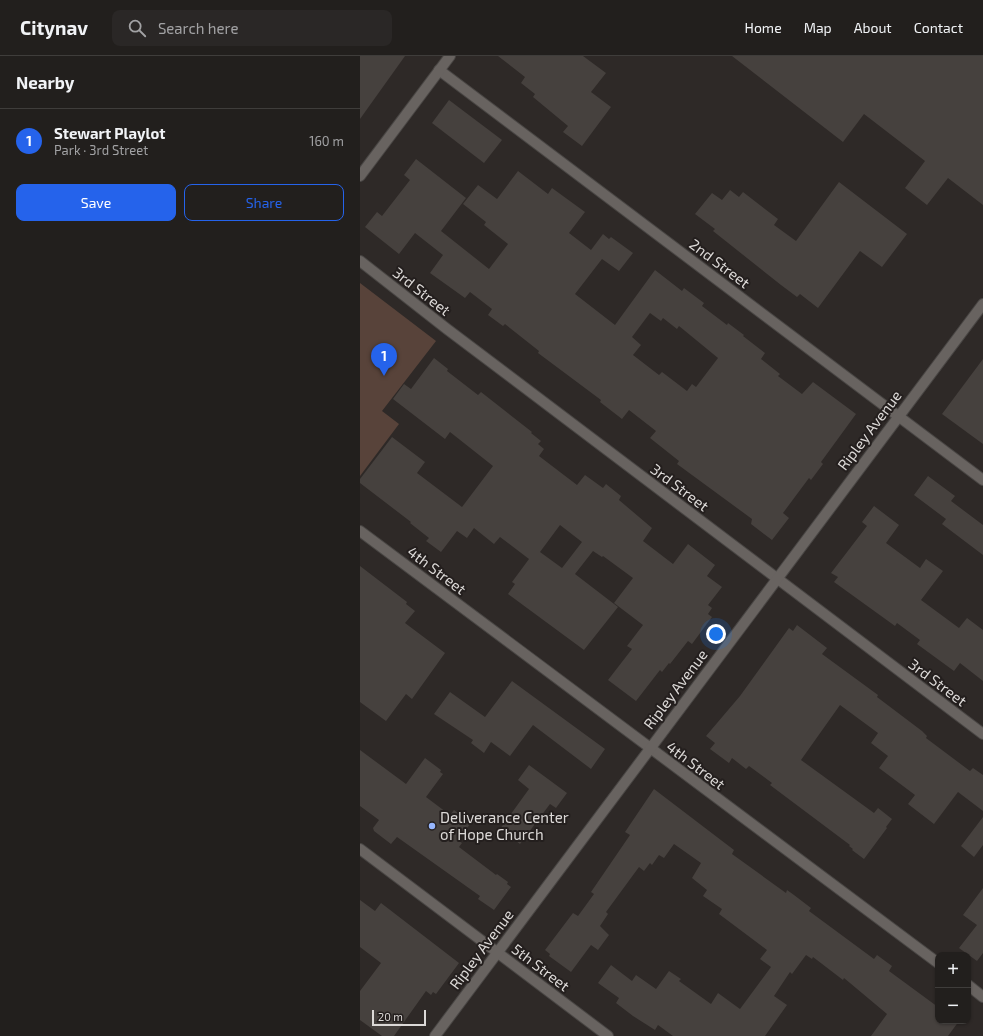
<!DOCTYPE html>
<meta charset="utf-8">
<style>
body{margin:0;font-family:"Exo 2",sans-serif;background:#2a2726;color:#f1f3f6}
.controls{position:absolute;right:12px;bottom:12px;display:grid;overflow:hidden;border-radius:8px;box-shadow:0 1px 3px #0004}
.controls button{width:36px;height:36px;display:grid;place-items:center;padding:0;border:0;border-bottom:1px solid #3f3d3b;background:#221f1d;color:#f1f3f6;font:20px sans-serif}
.scale{position:absolute;left:12px;bottom:10px;width:54px;box-sizing:border-box;padding-left:4px;border:2px solid #dcd9d7;border-top:0;font-size:11px;line-height:14px;white-space:nowrap;color:#dcd9d7;-webkit-text-stroke:3px #241f1e;paint-order:stroke}
.you{position:absolute;left:356px;top:578px;width:14px;height:14px;margin:-10px;border:3px solid #fff;border-radius:50%;background:#1a73e8;box-shadow:0 0 0 6px #1a73e833}
.badge{display:grid;place-items:center;width:26px;height:26px;border-radius:50%;background:#2563eb;color:#fff;font-size:13px;font-weight:700}
.pin{position:absolute;translate:-50% -33px;filter:drop-shadow(0 1px 2px #0008)}
.pin::after{content:'';position:absolute;top:21px;width:14px;height:12px;background:inherit;clip-path:polygon(0 0,100% 0,50% 100%)}
.list{margin:0;padding:0;list-style:none}
h2{display:flex;justify-content:space-between;align-items:center;height:52px;margin:0;padding:0 16px;font-size:17px}
h2 small{font-size:13px;font-weight:400;color:#a2a2a4}
.list li{display:grid;grid-template-columns:26px 1fr auto;gap:12px;align-items:center;box-sizing:border-box;height:64px;padding:0 16px;border-top:1px solid #3f3d3b}
.list b{display:block;font-size:15px;white-space:nowrap}
.list p{margin:0;font-size:13px;white-space:nowrap;color:#a2a2a4}
.list em{font-size:13px;font-style:normal;color:#a2a2a4}
.actions{display:flex;gap:8px;padding:12px 16px}
.actions a{flex:1;padding:9px 0;border:1px solid #2563eb;border-radius:8px;text-align:center;font-size:14px;color:#2563eb}
.actions .main{background:#2563eb;color:#fff}
.icon{flex:none;width:22px;height:22px;fill:none;stroke:currentColor;stroke-width:2;stroke-linecap:round;stroke-linejoin:round}
.map{position:relative;flex:none;width:623px;height:980px;overflow:hidden}
header{display:flex;align-items:center;gap:24px;box-sizing:border-box;height:56px;padding:0 20px;background:#221f1d;border-bottom:1px solid #3f3d3b}
header strong{font-size:19px}
nav{display:flex;gap:22px;margin-inline-start:auto;font-size:14px}
.search{width:280px;height:36px;background:#2a2726;display:flex;align-items:center;gap:10px;box-sizing:border-box;padding:0 14px;border-radius:8px;color:#a2a2a4;font-size:15px}
main{display:flex}
aside{flex:1;background:#221f1d}
.map>svg:first-child{display:block}
.green{fill:#58433a}
.building{fill:#46413e;fill-rule:evenodd}
.lines{fill:none;stroke-linecap:round;stroke-linejoin:round}
.street-casing{stroke:#494644;stroke-width:12}
.secondary-casing{stroke:#494644;stroke-width:12}
.street{stroke:#686360;stroke-width:10}
.secondary{stroke:#686360;stroke-width:10}
.poi-dot{fill:#97b6fd;stroke:#241f1e;stroke-width:1.5}
.labels{text-anchor:middle;dominant-baseline:central;stroke-width:4;stroke-linejoin:round;paint-order:stroke}
.street-label{font-size:15px;fill:#dcd9d7;stroke:#241f1e}
.poi-label{font-size:15px;fill:#dcd9d7;stroke:#241f1e;text-anchor:start}
</style>
<header>
<strong>Citynav</strong>
<div class="search"><svg class="icon" aria-label="search" viewBox="0 0 24 24"><circle cx="10" cy="10" r="6"/><path d="M15 15l6 6"/></svg>Search here</div>
<nav><a>Home</a><a>Map</a><a>About</a><a>Contact</a></nav>
</header>
<main>
<aside>
<h2>Nearby<small></small></h2>
<ul class="list">
<li><span class="badge">1</span><div><b>Stewart Playlot</b><p>Park · 3rd Street</p></div><em>160 m</em></li>
</ul>
<div class="actions"><a class="main">Save</a><a>Share</a></div>
</aside>
<div class="map">
<svg width="623" height="980" viewBox="0 0 623 980">
<rect width="100%" height="100%" fill="#2e2927"/>
<path class="green" d="M0,227L76,285L22,355L39,368L0,420Z"/>
<g class="building">
<path d="M0,0H45L0,63Z"/>
<path d="M138,0H223L246,17L231,36L251,51L222,90L203,76L208,70L173,41L175,38L161,27L165,21Z"/>
<path d="M372,0H623V149L588,122L567,149L545,132L565,105L504,58L483,86Z"/>
<path d="M89,44L142,84L124,107L72,67Z"/>
<path d="M56,103L106,142L81,175L129,213L148,188L124,169L126,166L103,148L118,129L137,143L158,115L188,138L192,132L225,156L209,177L231,194L243,178L249,183L251,181L273,197L259,215L242,203L215,238L255,269L295,214L322,235L324,232L344,247L342,250L367,269L368,267L384,279L383,280L405,297L401,303L420,318L418,320L442,338L453,326L496,358L461,406L463,408L451,424L449,422L423,457L429,462L412,484L391,468L392,463L317,408L319,405L290,382L296,375L269,354L262,363L240,346L241,344L178,297L179,295L145,268L143,270L128,259L132,253L110,236L105,242L70,217L83,199L55,177L39,198L5,171L17,156L22,160L50,124L44,119ZM290,257L301,265L303,262L317,273L319,270L358,302L336,331L332,328L327,335L302,316L299,319L273,299L281,289L272,281Z"/>
<path d="M479,126L547,178L522,211L500,195L458,252L440,238L437,241L421,229L353,175L355,173L335,158L352,137L362,144L370,134L379,141L383,136L418,163L414,169L436,185Z"/>
<path d="M74,302L88,313L87,315L118,339L121,336L172,376L171,377L181,385L178,388L184,393L179,400L217,429L225,419L243,432L246,428L261,440L259,444L292,472L283,485L313,508L328,488L355,509L347,520L362,531L348,549L352,552L348,558L352,561L332,588L328,585L310,608L309,607L302,616L300,614L276,645L248,624L272,593L267,590L283,569L254,547L273,522L243,500L242,501L233,495L215,518L258,551L224,594L148,538L155,528L152,526L169,503L140,481L134,488L114,472L107,482L97,475L81,496L66,485L69,482L50,467L51,466L0,427V423L32,381L65,406L57,417L102,451L133,410L90,376L85,383L33,343L44,328L51,333ZM200,469L222,486L202,512L180,496Z"/>
<path d="M623,303V388L582,358Z"/>
<path d="M568,420L595,440L591,445L623,469V499L582,468L586,463L554,439Z"/>
<path d="M514,450L539,469L526,487L560,512L566,503L583,515L561,544L599,572L607,562L623,574V625L600,607L594,615L557,588L560,584L537,567L535,570L474,526L478,521L471,517L507,470L502,466Z"/>
<path d="M0,510L47,546L46,548L55,555L45,567L85,597L52,643L46,638L26,665L0,646Z"/>
<path d="M437,569L467,592L462,598L518,639L517,641L562,675L567,680L566,682L610,715L613,712L623,719V755L598,736L574,768L548,748L555,739L519,712L528,700L511,687L518,677L480,649L441,704L514,757L518,752L532,763L526,771L527,772L504,803L492,794L493,793L489,790L490,789L410,729L412,727L389,710L386,713L372,702L369,707L350,693L355,687L346,680L380,640L429,572L433,575Z"/>
<path d="M152,625L245,693L231,713L173,669L150,700L131,686L124,697L111,687L113,684L74,658L90,636L125,661Z"/>
<path d="M0,694L46,728L65,702L81,714L80,716L83,718L66,741L90,759L94,754L111,767L98,784L102,787L99,791L136,819L137,818L148,826L147,828L151,831L134,854L118,843L120,840L37,781L31,788L14,775L13,772L19,764L0,750Z"/>
<path d="M169,709L207,737L196,752L190,748L160,788L140,773L169,733L158,724Z"/>
<path d="M294,733L374,794L372,798L426,837L427,834L434,839L451,852L449,855L514,903L517,899L532,910L529,915L578,951V965H599L588,980H511L527,958L484,922L483,924L453,901L452,903L446,899L432,918L430,916L414,940L427,949L405,980H313L298,969L295,974L273,960L256,947L259,942L238,927L251,909L272,925L276,919L296,933L309,915L321,923L319,925L351,948L358,937L380,953L411,911L400,903L407,894L359,858L362,853L343,840L347,834L332,822L341,807L314,788L304,802L299,799L292,809L290,807L284,815L279,811L246,856L248,858L240,870L249,879L238,894L231,889L211,916L189,900L190,898L185,894L213,857L218,860L234,838L231,836L270,779L265,776Z"/>
<path d="M623,761V789L614,801L601,790Z"/>
<path d="M623,832V897L617,905L599,892L617,869L603,859Z"/>
<path d="M0,844L15,855L21,847L99,907L76,938L73,936L71,939L66,935L34,980H22L0,964V935L21,907L0,891Z"/>
</g>
<g class="lines">
<g class="street-casing">
<g id="street">
<path d="M79,14L623,424"/>
<path d="M0,205L87,273L623,678"/>
<path d="M0,475L578,907"/>
<path d="M0,793L248,980"/>
<path d="M608,929L623,941"/>
<path d="M75,980L623,248"/>
</g>
</g>
<g class="secondary-casing">
<path id="secondary" d="M0,120L90,0"/>
</g>
<use href="#street" class="street"/>
<use href="#secondary" class="secondary"/>
</g>
<circle class="poi-dot" cx="72" cy="770" r="4"/>
<g class="labels">
<g class="street-label">
<text transform="translate(360 207) rotate(37)">2nd Street</text>
<text transform="translate(62 235) rotate(38)">3rd Street</text>
<text transform="translate(509 374) rotate(-53)">Ripley Avenue</text>
<text transform="translate(320 431) rotate(37)">3rd Street</text>
<text transform="translate(77 514) rotate(37)">4th Street</text>
<text transform="translate(578 626) rotate(37)">3rd Street</text>
<text transform="translate(315 633) rotate(-53)">Ripley Avenue</text>
<text transform="translate(336 709) rotate(37)">4th Street</text>
<text transform="translate(121 893) rotate(-53)">Ripley Avenue</text>
<text transform="translate(181 911) rotate(37)">5th Street</text>
</g>
<g class="poi-label">
<text x="80" y="761">Deliverance Center<tspan x="80" dy="17">of Hope Church</tspan></text>
</g>
</g>
</svg>
<div class="controls">
<button>+</button>
<button>−</button>
</div>
<div class="scale">20 m</div>
<div class="you"></div>
<div class="pin badge" style="left:24px;top:320px">1</div>
</div>
</main>
